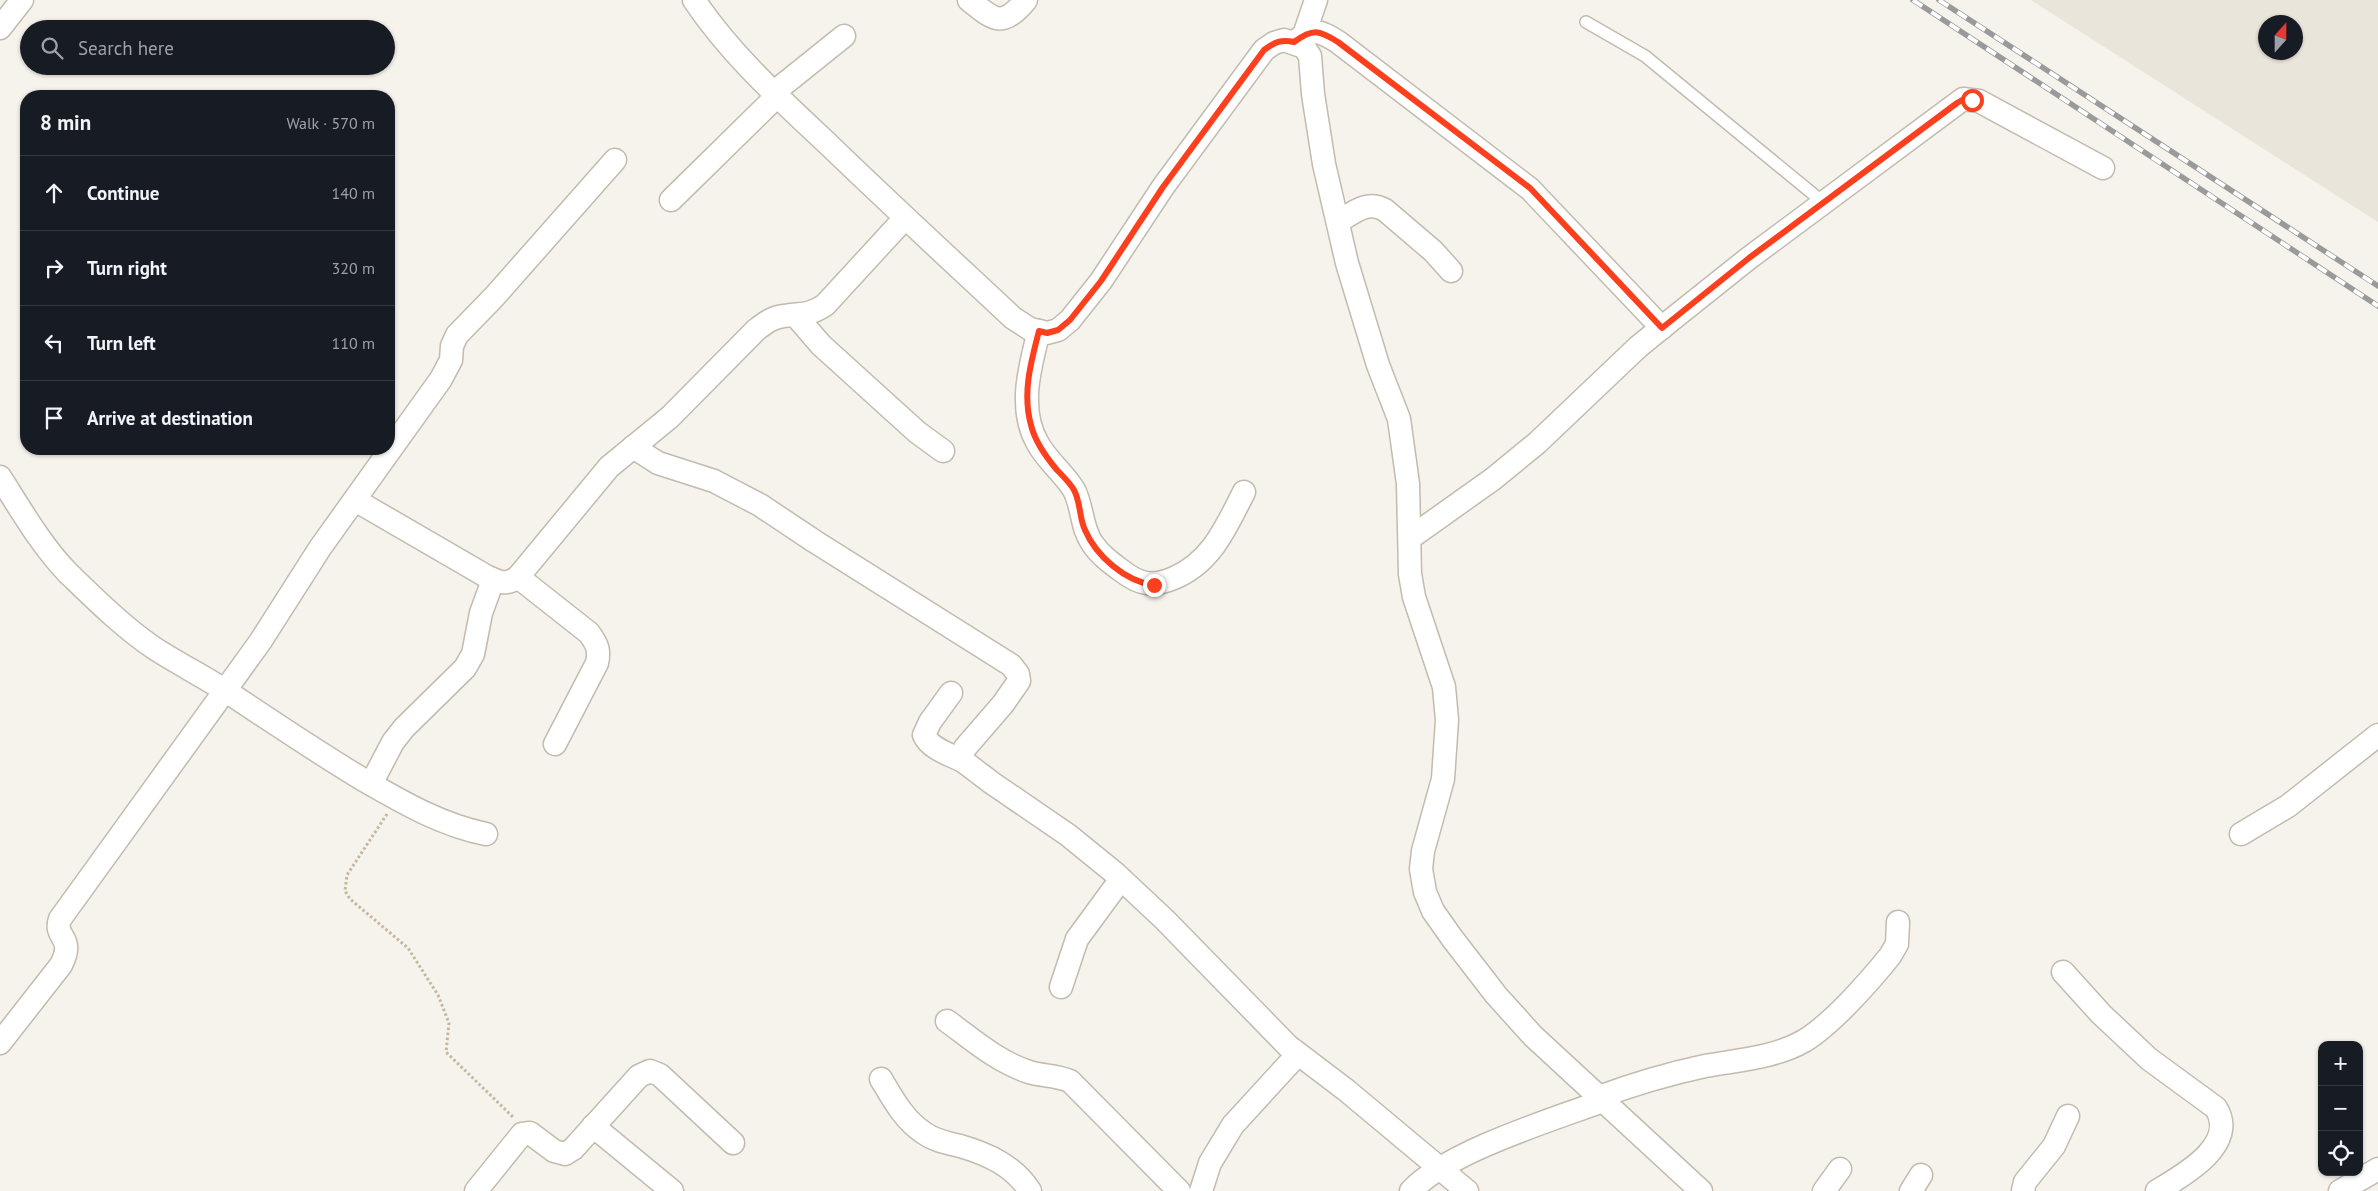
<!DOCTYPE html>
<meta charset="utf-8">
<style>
body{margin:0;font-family:"PT Sans",sans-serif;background:#242831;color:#f1f3f6}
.controls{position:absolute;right:15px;bottom:15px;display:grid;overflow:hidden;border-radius:10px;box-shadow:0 1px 4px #0004}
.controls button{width:45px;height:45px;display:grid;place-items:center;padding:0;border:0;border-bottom:1px solid #363941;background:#171b24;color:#f1f3f6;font:25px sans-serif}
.compass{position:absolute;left:2258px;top:15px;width:45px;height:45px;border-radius:50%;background:#171b24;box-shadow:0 1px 4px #0004;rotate:21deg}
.stop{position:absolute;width:15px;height:15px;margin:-11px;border:4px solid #fc3f1d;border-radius:50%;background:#fff}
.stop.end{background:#fc3f1d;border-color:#fff;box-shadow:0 1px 5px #0008}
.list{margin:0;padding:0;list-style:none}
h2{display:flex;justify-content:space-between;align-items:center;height:65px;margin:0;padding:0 20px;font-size:21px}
h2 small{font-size:16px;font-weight:400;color:#9ea1a6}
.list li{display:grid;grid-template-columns:32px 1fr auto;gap:15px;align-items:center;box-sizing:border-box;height:75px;padding:0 20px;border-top:1px solid #363941}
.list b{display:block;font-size:19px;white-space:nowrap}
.list em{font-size:16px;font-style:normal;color:#9ea1a6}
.icon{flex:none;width:28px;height:28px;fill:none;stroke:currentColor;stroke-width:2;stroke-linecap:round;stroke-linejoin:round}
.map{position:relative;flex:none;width:2378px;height:1191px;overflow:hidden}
.search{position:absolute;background:#171b24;box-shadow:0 1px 4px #0004;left:20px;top:20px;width:375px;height:55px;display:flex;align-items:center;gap:12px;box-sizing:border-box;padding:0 18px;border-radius:28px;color:#9ea1a6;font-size:19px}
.panel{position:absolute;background:#171b24;box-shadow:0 1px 4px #0004;left:20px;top:90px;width:375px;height:365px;border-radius:20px}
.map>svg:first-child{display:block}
.residential{fill:#eae5da;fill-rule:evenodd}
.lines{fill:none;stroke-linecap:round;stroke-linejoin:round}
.lane-casing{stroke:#c2bbae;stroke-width:14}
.street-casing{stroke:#c2bbae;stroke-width:25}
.path{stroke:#c4b79f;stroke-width:3;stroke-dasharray:2.5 2.5;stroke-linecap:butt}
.lane{stroke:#fff;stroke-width:11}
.street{stroke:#fff;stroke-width:22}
.rail-casing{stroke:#9a9a9a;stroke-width:5.5}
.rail{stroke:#fff;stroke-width:4;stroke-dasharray:11;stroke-linecap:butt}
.route{stroke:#fc3f1d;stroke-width:6}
</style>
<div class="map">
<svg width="2378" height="1191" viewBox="0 0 2378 1191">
<rect width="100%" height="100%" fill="#f6f3ec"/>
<path class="residential" d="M2031,0H2378V222ZM2266,22H2296V52H2266Z"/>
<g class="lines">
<g class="lane-casing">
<path id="lane" d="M1586,22L1645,56L1824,203"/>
</g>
<g class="street-casing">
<g id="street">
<path d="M694,0C731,55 779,98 828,144C889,203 951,260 1013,318L1030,329L1047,333L1058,330L1070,320L1101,281L1163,187L1264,50L1274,43L1284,40L1304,47L1310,56L1313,94L1324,164L1347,263L1378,365L1399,419L1408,484L1410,574L1414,597L1444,687L1447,720L1443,779L1423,851L1421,869L1425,892L1433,911L1452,938L1496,995L1533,1036L1701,1191"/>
<path d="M969,0C995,21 1002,28 1026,0"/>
<path d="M0,28L22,0"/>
<path d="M1304,35L1316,0"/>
<path d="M1294,42C1313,28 1319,30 1338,42L1530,189L1662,328"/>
<path d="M773,93L844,36"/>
<path d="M671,200L777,96"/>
<path d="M1338,222C1354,212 1367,200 1385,210L1433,251L1451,271"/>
<path d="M796,316L821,345L917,432L943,451"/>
<path d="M1039,331C1030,366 1018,408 1037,442C1046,460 1064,473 1074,490C1083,507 1081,527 1092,543C1100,555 1111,563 1122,571C1140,585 1153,587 1174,578C1212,562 1226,527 1244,492"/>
<path d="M633,447L658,463L714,481L760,505L814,541L1011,665L1018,674L1019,681L1003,704L965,748L962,756L963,761L992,783L1068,835L1116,874L1165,920L1288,1046L1346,1090L1467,1191"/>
<path d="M0,477C21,510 41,545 68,573C95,599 123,627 154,648C180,665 209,679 235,697C277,725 319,753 362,779C402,802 441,825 486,834"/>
<path d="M355,500L486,576C499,582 506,586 518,577L609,467L670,417L756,330C765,323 773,317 784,316C802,313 808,316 825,305L905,218"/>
<path d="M1410,538L1493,479L1537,443L1638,347L1670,321L1749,258L1963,99L1979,101L2103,168"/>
<path d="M518,577L589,633C597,644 600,650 597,663L555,744"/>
<path d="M951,693L930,722L924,735C930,749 951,755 963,761"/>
<path d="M371,784L393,742L404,728L465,668L473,654L481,613L493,580"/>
<path d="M2241,834L2288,806L2378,735"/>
<path d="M2063,972L2101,1014L2149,1059L2216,1108C2239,1145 2182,1176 2157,1191"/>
<path d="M1061,987L1077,939L1121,879"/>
<path d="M947,1021C973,1040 998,1062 1029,1072C1042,1076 1056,1075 1070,1081L1179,1191"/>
<path d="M0,1043L61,965C76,936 53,939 60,919L260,642L320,548L441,379L451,360L452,346L457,335L494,297L615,160"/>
<path d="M881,1079C893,1099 904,1120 924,1133C935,1141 948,1143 960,1146C988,1154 1014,1166 1030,1191"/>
<path d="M1599,1097C1634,1084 1668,1074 1705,1066C1737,1060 1774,1058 1804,1041C1832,1024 1869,982 1890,956L1897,944L1898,922"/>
<path d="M593,1126L672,1191"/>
<path d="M476,1191L522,1134L530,1133L554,1151L565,1154L573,1149L639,1076L650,1071L660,1075L733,1143"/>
<path d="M1201,1191L1210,1163L1233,1125L1298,1054"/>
<path d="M1411,1191C1447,1152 1551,1120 1603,1101"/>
<path d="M1824,1191L1840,1169"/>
<path d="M1911,1191L1921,1175"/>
<path d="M2023,1191L2025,1182L2054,1146L2068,1116"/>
<path d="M2340,1191L2378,1169"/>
</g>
</g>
<path class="path" d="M387,814L347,875L345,891L350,899L408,948L438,995L449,1023L446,1052L513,1117"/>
<use href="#lane" class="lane"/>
<use href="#street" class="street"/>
<g class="rail-casing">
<g id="rail">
<path d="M1913,0L2378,306"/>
<path d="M1939,0L2378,286"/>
</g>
</g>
<use href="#rail" class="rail"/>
</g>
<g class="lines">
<path class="route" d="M1154,585C1126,582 1096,556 1085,530C1079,518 1081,503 1074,490C1070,483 1063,476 1057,470C1046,457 1035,442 1031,425C1022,393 1031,362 1039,331L1047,333L1058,330L1070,320L1101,281L1163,187L1264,50C1275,42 1281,39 1294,42C1313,28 1319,30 1338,42L1530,188L1662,328L1749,258L1957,103L1964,99L1972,100"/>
</g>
</svg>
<div class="controls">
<button>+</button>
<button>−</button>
<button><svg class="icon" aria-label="locate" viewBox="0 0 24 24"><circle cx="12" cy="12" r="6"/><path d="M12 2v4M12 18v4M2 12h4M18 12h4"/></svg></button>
</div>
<svg class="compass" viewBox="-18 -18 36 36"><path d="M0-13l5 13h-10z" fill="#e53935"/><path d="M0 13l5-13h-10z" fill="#9ea1a6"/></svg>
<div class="stop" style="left:1972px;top:100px"></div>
<div class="stop end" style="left:1154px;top:585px"></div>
<div class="search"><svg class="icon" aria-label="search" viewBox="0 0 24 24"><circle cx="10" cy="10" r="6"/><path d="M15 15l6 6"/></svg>Search here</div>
<section class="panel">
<h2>8 min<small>Walk · 570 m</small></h2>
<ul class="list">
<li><svg class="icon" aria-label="ahead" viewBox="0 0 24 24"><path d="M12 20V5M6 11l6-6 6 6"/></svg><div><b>Continue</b></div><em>140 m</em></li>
<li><svg class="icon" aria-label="right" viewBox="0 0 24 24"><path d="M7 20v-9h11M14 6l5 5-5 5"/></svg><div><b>Turn right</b></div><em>320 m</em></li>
<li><svg class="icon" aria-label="left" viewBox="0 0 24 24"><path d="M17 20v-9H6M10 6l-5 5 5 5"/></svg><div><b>Turn left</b></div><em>110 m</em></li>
<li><svg class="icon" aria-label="arrive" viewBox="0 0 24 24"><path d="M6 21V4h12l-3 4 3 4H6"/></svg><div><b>Arrive at destination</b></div></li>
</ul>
</section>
</div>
